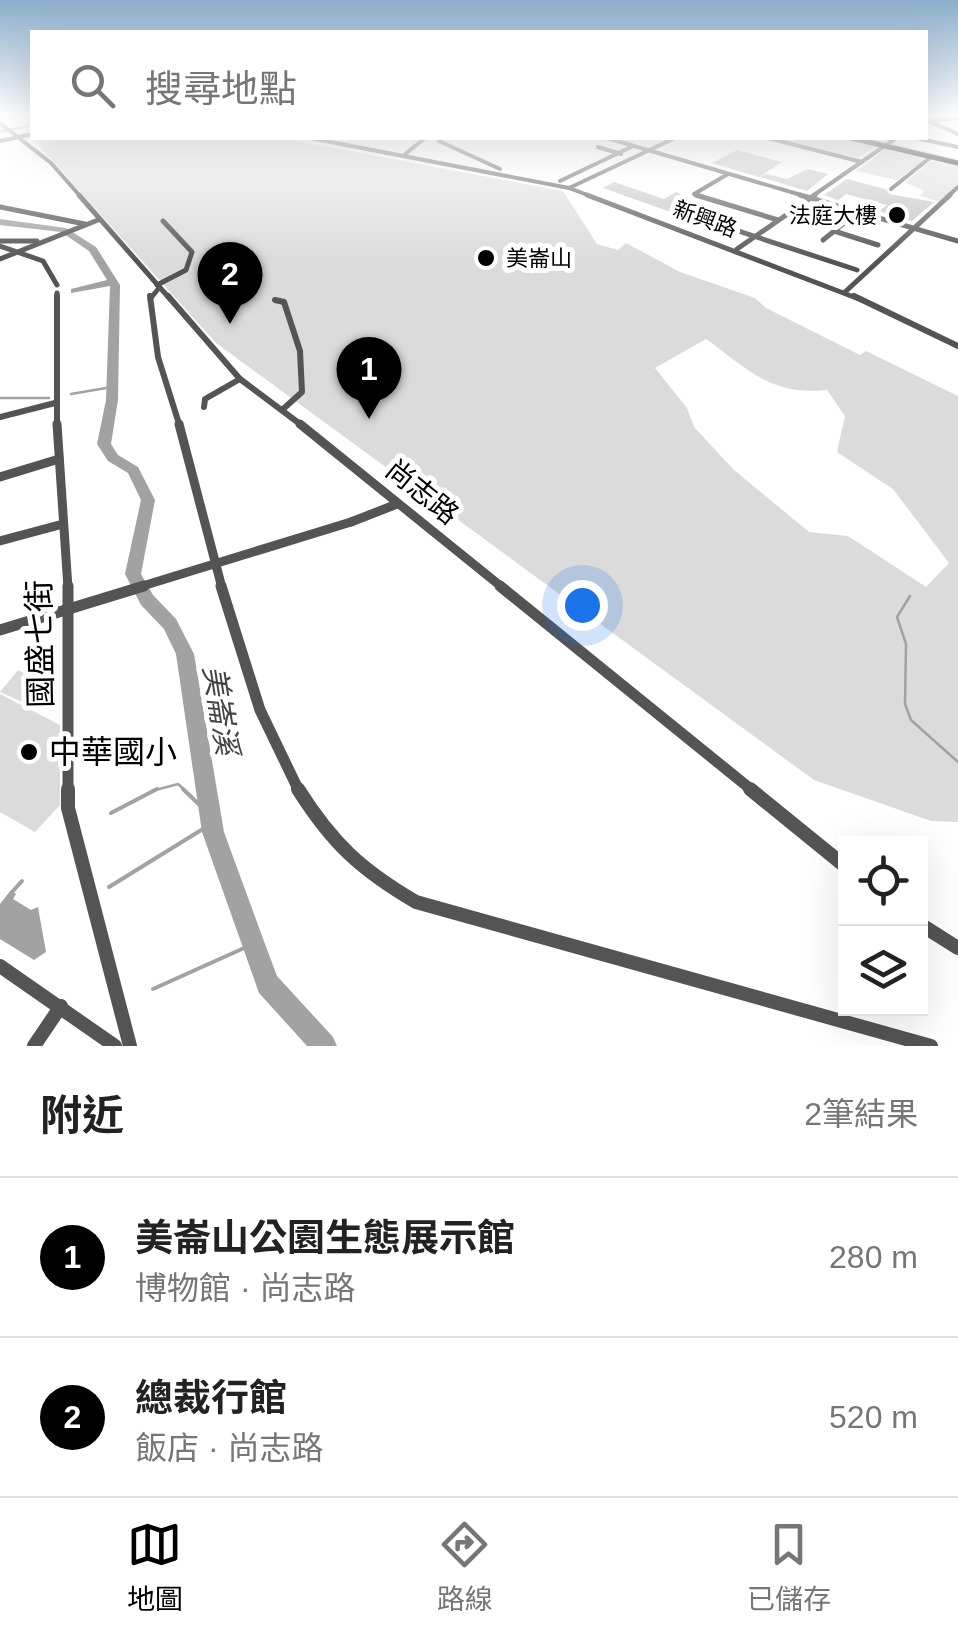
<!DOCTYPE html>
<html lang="zh-TW">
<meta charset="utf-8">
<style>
body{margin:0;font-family:Arial,"Noto Sans TC",sans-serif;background:#f2f2f2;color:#222}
.controls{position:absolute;right:30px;bottom:30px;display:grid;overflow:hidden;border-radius:0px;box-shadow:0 10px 40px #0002}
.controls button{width:90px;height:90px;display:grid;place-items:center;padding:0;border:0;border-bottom:2px solid #e0e0e0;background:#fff;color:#222;font:50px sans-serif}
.you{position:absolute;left:582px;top:605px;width:35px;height:35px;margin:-25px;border:8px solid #fff;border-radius:50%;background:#1a73e8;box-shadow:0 0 0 15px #1a73e833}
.badge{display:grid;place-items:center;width:65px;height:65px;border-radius:50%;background:#000;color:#fff;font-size:32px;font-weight:700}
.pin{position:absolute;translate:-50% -82px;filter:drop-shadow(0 2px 5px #0008)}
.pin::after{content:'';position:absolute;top:52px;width:35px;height:30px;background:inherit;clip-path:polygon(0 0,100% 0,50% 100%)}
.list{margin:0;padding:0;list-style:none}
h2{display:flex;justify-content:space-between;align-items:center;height:130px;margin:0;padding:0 40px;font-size:42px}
h2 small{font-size:32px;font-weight:400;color:#767676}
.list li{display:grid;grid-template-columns:65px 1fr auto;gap:30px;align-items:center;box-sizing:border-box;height:160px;padding:0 40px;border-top:2px solid #e0e0e0}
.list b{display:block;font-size:38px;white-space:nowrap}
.list p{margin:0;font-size:32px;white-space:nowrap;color:#767676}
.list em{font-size:32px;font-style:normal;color:#767676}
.icon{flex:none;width:55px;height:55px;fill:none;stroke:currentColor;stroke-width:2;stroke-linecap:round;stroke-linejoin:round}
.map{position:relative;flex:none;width:958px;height:1046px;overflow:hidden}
.search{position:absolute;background:#fff;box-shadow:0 10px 40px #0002;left:30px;right:30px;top:30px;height:110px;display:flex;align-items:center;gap:25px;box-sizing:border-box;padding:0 35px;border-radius:0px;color:#767676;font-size:38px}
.sheet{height:450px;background:#fff}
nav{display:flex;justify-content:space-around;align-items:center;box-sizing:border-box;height:140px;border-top:2px solid #e0e0e0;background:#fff;font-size:28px;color:#767676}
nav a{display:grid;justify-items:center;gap:5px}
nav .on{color:#000}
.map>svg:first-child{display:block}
.green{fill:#dbdbdb;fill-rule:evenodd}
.water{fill:#a2a2a2}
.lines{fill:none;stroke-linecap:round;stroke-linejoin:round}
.stream-far1{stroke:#a2a2a2;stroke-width:2.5}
.stream{stroke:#a2a2a2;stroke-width:4}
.river{fill:#a2a2a2;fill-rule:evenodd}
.building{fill:#c4c4c4}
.major-casing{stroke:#dbdbdb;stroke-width:8}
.minor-far5{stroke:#545454;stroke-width:4}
.minor-far4{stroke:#545454;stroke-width:5}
.minor-far3{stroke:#545454;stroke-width:6}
.minor-far2{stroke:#545454;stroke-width:9}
.minor-far1{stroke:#545454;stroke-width:11}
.minor{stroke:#545454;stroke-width:14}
.major{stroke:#000;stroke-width:5}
.minor-bridge-far1{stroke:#545454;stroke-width:9}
.minor-bridge{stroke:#545454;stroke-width:11}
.poi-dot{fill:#000;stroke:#fff;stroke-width:4}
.labels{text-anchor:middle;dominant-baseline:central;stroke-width:10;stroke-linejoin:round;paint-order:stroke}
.far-poi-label{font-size:22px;fill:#000;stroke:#fff;text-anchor:end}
.far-street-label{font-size:22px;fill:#000;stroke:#fff}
.street-label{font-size:28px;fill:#000;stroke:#fff}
.water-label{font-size:30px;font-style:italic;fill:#434343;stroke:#fff}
.near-street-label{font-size:32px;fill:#000;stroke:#fff}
.near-poi-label{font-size:32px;fill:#000;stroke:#fff;text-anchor:start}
</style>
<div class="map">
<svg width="958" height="1046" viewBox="0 0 958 1046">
<rect width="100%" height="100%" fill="#fff"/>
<g class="green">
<path d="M30,136L279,138L563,191L597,244L618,250L626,243L680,272L755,298L766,308L860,355L866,351L958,396V822L931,821L814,780L216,343ZM706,339C749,370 771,396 827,390L845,416L837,452L893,489L949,563L926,587L848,536L809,532L734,470L694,427L687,408L655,368Z"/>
<path d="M801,138H840L875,147L858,158L793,142Z"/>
<path d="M886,149L921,156L925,160L897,180L856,171Z"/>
<path d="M931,161L958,165V184L940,202L920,196L924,191L905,182Z"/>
<path d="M18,670L53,687L33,707L0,692Z"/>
<path d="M0,694L60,725V805L35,832L0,812Z"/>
</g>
<path class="water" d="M11,890L16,894L13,899L31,910L38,907L46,952L34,960L0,939V904Z"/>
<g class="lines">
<g class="stream-far1">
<path d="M0,132L32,125"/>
<path d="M71,394L112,387"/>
<path d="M0,398H49"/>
<path d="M910,596L897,617L906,644L905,704L911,720L958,762"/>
<path d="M152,791L178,784L186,791"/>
</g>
<g class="stream">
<path d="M183,789L210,815"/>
<path d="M111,813L157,789"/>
<path d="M109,887L211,824"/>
<path d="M13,891L22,881"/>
<path d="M153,989L253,944"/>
</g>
<path class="river" d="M0,219L66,228L96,247L120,285L118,400L111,444L118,455L138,467L155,500L141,574L153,595L176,619L194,654L224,832L265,944L277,976L333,1037L337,1046H307L259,993L202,832L176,654L164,629L141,605L125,574L141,500L128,473L108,461L97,444L106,400L110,286L71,293V289L107,280L89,251L61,232L0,225Z"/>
</g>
<g class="building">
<path d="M737,150L755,155L782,162L759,177L712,163Z"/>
<path d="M808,169L828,174L807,191L760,177L766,174L787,179Z"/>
<path d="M847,179L885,189L890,194L934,202L912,221L879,211L887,205L846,194L838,200L824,195Z"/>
<path d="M614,182L664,199L676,192L689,198L680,203L691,207L682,213L668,211L603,188Z"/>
</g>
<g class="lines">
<g class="major-casing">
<path id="major" d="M851,138L958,163"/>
</g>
<g class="minor-far5">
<path d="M926,120L958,134"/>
<path d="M933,121L958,118"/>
<path d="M0,123L51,163L81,197"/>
<path d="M310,138L569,188L593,197"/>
<path d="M607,138L808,197"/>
<path d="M768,138L862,162"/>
<path d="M916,138L958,147"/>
<path d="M0,141L32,134"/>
<path d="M439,141L500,169"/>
<path d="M598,147L621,154"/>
<path d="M404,155L425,138"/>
<path d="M560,181L633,146"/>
<path d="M569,188L675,138"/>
<path d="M891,189L931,157"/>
<path d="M704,197L694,194L728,174"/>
<path d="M811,197L896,138"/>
<path d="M947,197L958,187"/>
</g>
<g class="minor-far4">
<path d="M79,195L170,299"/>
<path d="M587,195L859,299"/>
<path d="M696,195L778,220"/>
<path d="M800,195L958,241"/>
<path d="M0,207L85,224"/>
<path d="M711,222L857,270"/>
<path d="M834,231L878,245"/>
<path d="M823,240L858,212"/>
<path d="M0,241H37"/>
<path d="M0,246L43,261L57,285"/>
<path d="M737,249L815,195"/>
<path d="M0,259L98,220"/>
<path d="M157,285L186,270L192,252L163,221"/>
<path d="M845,292L950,195"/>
<path d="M57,299V293"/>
<path d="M150,299L159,288"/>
</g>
<g class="minor-far3">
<path d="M150,296L158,357L180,427"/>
<path d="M168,296L240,379L304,427"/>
<path d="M854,296L958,346"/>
<path d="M275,300L284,302L300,351L302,392L282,410"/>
<path d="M204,407L205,399L240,379"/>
<path d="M0,417L55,403"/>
<path d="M57,427V296"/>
</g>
<g class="minor-far2">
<path d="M57,424L68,588"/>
<path d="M179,424L222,588"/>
<path d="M300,424L503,588"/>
<path d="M0,477L59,459"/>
<path d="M351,522L397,504"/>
<path d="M0,541L63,524"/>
</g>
<g class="minor-far1">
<path d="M221,586L260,710L299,791"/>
<path d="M500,586L753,791"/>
<path d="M68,791V586"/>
</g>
<g class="minor">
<path d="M68,789V808L130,1046"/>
<path d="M298,789C332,843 361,870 416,902L931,1046"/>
<path d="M750,789L846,867"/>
<path d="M920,924L958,948"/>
<path d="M0,966L115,1046"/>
<path d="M34,1046L61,1006"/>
</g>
<use href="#major" class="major"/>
<path class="minor-bridge-far1" d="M136,588L351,522"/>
<path class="minor-bridge" d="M0,630L144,586"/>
</g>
<linearGradient id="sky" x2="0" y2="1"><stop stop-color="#8cadcc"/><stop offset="0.44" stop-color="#fff"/><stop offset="1" stop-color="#fff" stop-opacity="0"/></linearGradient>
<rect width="958" height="262" fill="url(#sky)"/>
<g class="poi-dot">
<circle cx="897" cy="215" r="10"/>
<circle cx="486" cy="258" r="10"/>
<circle cx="29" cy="752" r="10"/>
</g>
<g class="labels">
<g class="far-poi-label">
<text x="877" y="215">法庭大樓</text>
<text x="506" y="258" text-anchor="start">美崙山</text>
</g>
<g class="far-street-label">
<text transform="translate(705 219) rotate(20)">新興路</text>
</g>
<g class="street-label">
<text transform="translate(422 492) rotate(39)">尚志路</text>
</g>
<g class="water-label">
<text transform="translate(221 710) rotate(81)">美崙溪</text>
</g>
<g class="near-street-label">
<text transform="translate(40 644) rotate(-91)">國盛七街</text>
</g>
<g class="near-poi-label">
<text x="49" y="752">中華國小</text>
</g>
</g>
</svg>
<div class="controls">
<button><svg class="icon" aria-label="locate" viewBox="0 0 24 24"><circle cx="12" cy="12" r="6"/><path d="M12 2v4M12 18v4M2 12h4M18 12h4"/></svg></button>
<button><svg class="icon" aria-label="layers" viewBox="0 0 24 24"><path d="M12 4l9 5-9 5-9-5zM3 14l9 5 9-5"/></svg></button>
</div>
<div class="you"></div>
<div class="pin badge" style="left:369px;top:419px">1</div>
<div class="pin badge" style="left:230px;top:324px">2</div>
<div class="search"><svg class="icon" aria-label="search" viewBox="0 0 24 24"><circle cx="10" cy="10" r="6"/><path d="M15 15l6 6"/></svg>搜尋地點</div>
</div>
<section class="sheet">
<h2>附近<small>2筆結果</small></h2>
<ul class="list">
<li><span class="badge">1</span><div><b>美崙山公園生態展示館</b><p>博物館 · 尚志路</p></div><em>280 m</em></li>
<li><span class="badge">2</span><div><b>總裁行館</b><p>飯店 · 尚志路</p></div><em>520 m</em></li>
</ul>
</section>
<nav>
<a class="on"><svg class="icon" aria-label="map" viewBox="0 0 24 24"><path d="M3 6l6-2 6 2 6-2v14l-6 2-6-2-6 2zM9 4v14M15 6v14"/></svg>地圖</a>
<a><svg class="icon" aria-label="directions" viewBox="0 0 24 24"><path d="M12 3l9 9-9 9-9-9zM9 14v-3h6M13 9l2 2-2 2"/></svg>路線</a>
<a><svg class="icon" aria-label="saved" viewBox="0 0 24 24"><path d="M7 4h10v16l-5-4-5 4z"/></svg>已儲存</a>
</nav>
